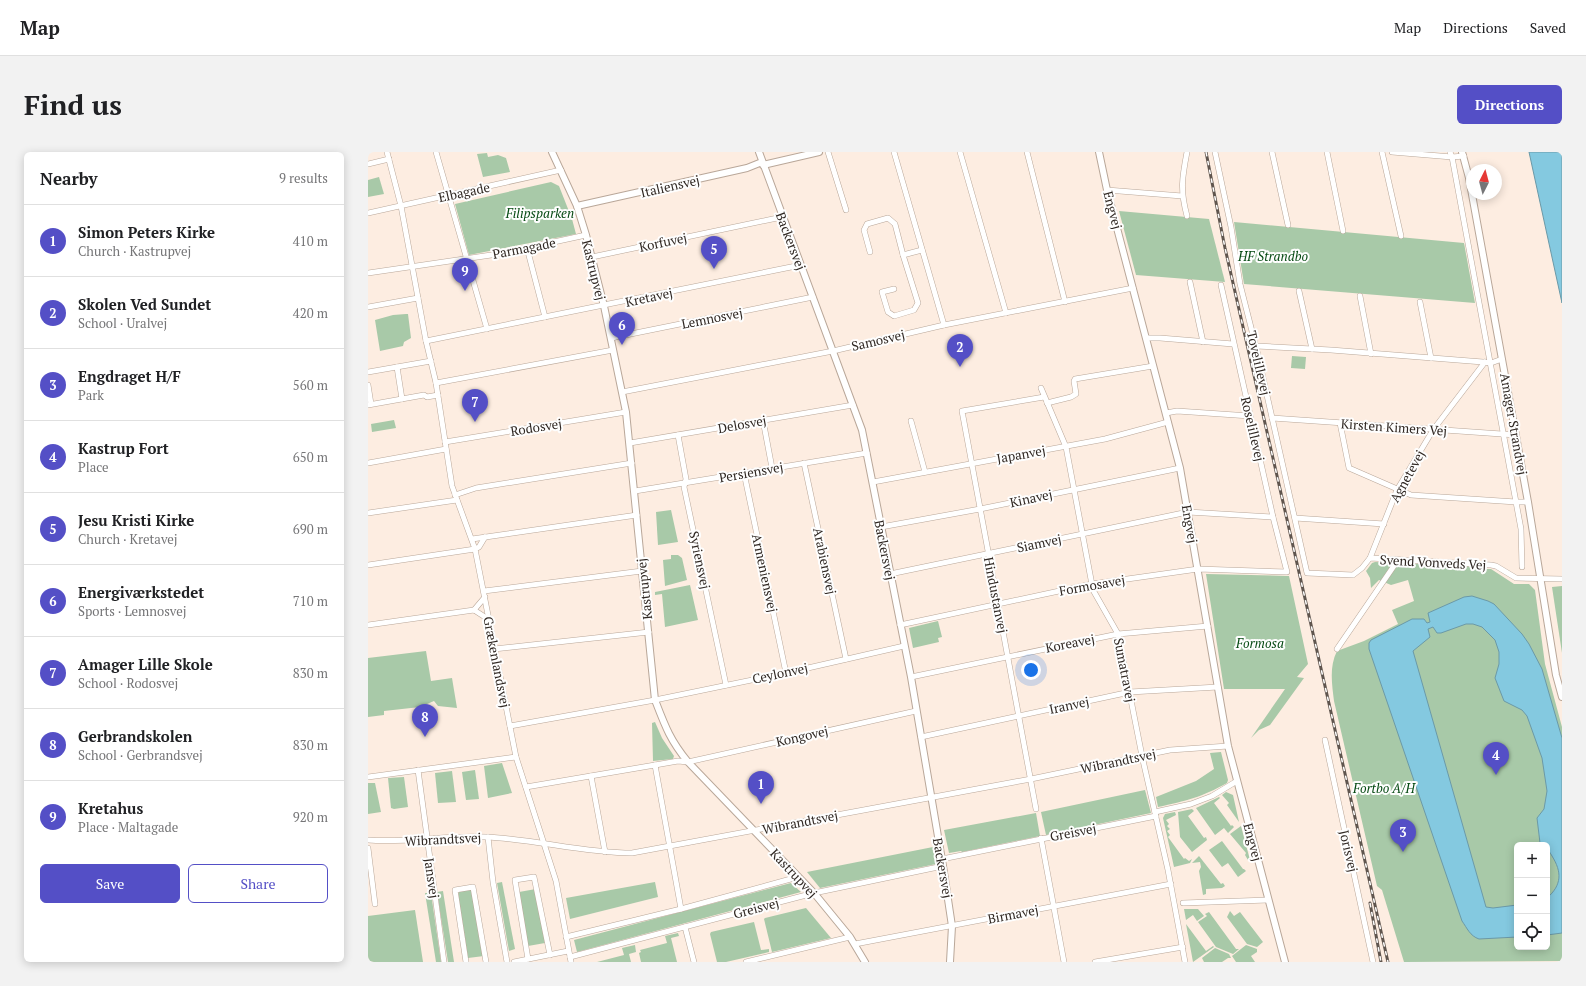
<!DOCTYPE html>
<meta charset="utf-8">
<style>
body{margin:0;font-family:"PT Serif",serif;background:#f2f2f2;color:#202124}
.controls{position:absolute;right:12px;bottom:12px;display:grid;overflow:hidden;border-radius:6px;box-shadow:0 2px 10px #0003}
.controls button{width:36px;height:36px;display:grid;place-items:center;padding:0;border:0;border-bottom:1px solid #e0e0e0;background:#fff;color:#202124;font:20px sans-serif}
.compass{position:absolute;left:1098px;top:12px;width:36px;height:36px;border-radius:50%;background:#fff;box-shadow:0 2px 10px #0003;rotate:6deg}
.you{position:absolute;left:663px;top:518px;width:14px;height:14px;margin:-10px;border:3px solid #fff;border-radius:50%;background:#1a73e8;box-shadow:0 0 0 6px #1a73e833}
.badge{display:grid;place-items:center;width:26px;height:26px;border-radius:50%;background:#544fc6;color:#fff;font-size:13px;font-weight:700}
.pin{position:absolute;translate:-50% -33px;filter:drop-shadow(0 1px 2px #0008)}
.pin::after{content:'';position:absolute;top:21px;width:14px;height:12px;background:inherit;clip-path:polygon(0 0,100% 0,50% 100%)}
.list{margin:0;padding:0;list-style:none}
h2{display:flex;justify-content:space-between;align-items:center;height:52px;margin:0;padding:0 16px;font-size:17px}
h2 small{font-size:13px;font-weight:400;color:#757577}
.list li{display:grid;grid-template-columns:26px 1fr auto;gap:12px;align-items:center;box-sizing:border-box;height:72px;padding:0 16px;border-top:1px solid #e0e0e0}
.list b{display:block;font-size:15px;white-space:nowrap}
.list p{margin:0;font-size:13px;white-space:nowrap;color:#757577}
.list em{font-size:13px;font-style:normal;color:#757577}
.actions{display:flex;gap:8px;padding:12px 16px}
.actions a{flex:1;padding:9px 0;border:1px solid #544fc6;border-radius:6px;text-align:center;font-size:14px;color:#544fc6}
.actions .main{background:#544fc6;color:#fff}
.icon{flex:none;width:22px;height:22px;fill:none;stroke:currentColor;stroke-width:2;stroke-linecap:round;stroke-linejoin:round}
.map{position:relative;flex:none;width:1194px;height:810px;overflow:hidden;border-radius:6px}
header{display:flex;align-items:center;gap:24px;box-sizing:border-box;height:56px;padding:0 20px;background:#fff;border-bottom:1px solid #e0e0e0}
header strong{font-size:19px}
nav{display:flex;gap:22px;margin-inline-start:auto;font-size:14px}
.intro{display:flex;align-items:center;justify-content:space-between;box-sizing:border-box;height:96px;padding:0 24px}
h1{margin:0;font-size:28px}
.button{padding:10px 18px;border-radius:6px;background:#544fc6;color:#fff;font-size:14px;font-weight:700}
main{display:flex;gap:24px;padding:0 24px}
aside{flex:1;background:#fff;border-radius:6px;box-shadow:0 2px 10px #0003}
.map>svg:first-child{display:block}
.green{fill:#a8c9a8;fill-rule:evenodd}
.water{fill:#84c9e0;stroke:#6b99a7}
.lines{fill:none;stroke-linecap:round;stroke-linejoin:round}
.minor-casing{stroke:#b9a799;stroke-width:6}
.tertiary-casing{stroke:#b9a799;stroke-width:8}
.minor{stroke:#fff;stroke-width:5}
.tertiary{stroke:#fff;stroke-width:6}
.rail-casing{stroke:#5f554e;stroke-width:3}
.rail{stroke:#fefefe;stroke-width:1.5;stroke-dasharray:4.5;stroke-linecap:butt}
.labels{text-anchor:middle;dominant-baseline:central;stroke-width:4;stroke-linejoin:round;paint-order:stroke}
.street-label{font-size:13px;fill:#302823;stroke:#fefefe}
.park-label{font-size:13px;font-style:italic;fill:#064a13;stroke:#fefefe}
</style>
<header>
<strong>Map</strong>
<nav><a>Map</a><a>Directions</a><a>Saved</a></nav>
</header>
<div class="intro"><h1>Find us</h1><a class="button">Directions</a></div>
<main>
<aside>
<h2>Nearby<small>9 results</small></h2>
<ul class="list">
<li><span class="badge">1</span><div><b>Simon Peters Kirke</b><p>Church · Kastrupvej</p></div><em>410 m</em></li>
<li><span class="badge">2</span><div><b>Skolen Ved Sundet</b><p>School · Uralvej</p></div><em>420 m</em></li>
<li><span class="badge">3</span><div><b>Engdraget H/F</b><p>Park</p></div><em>560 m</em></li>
<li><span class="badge">4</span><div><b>Kastrup Fort</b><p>Place</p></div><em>650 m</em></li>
<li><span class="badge">5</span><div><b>Jesu Kristi Kirke</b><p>Church · Kretavej</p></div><em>690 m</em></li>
<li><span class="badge">6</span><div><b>Energiværkstedet</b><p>Sports · Lemnosvej</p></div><em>710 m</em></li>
<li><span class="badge">7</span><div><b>Amager Lille Skole</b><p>School · Rodosvej</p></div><em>830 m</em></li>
<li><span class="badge">8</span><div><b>Gerbrandskolen</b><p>School · Gerbrandsvej</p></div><em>830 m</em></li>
<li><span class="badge">9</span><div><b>Kretahus</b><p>Place · Maltagade</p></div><em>920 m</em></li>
</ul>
<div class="actions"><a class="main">Save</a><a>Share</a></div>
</aside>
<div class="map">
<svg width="1194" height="810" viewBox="0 0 1194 810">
<rect width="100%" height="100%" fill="#fdede1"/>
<g class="green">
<path d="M119,1L120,5L130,3L138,6L142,20L115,25L109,2Z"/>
<path d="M11,25L16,42L0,45V28Z"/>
<path d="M183,30L191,34L204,67L208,82L101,103L87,52Z"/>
<path d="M751,59L841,67L857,130L768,123Z"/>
<path d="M866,70L1096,91L1107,151L876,132Z"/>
<path d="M38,162H40L43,186L36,190L35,194L12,199L7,168L25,163Z"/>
<path d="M924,204L938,205L937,217L923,216Z"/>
<path d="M26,268L28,276L4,280L3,272Z"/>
<path d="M303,358L310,390L290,393L288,360Z"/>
<path d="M303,403H310L314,406L319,428L297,434L295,408L303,407Z"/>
<path d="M1007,410L1100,414L1106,417H1123L1146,432H1161L1167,438L1177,512L1194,575V809L1036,810L1014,738L1009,734L966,549C964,532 961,515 969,499L996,489L1030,472L1024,458L1046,449L1040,428L1023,433L1011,428L1003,436L1002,426L998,419L1004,411ZM1149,693H1179V795H1149Z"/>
<path d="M838,422L921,424L940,512L929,525L936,526L902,573L891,578L883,586L917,537H856Z"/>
<path d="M322,433L330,468L297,475L294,442L287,443V440Z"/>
<path d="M1194,434V501L1184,435Z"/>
<path d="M570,469L574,485L570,486L571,490L545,496L541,476Z"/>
<path d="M58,499L63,529L84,526L89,556L70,554L66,549L52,555L16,559V563L0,565V506Z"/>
<path d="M287,570L294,586L306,604L305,607L285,609L284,571Z"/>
<path d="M853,600L860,628L859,631C834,645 818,649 790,655L788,645L828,629L846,617L842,601Z"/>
<path d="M134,611L144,641L120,646L116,614Z"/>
<path d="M107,618L111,647L98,648L94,620Z"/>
<path d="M84,619L88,650L70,651L67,621Z"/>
<path d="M36,625L40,655L26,657L23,656L20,626Z"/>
<path d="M0,631H7L13,660L0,662Z"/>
<path d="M777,638L783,661L678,683L673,660Z"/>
<path d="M858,640L865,643L871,670L859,653L861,651L854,643Z"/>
<path d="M851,645L852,646L846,651L863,674L864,673L866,675L860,681L856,676L847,683L828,656Z"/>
<path d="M824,657L826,659L820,664L836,686L838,685L839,688L824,700L812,685L810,660Z"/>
<path d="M807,660L808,663L798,668L801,672L799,674L802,677L799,679L802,683L800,685L816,707L817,706L821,709L824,707L822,711L806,715L795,666L797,662Z"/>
<path d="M668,661L672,684L594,700L593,699L581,701L576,678Z"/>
<path d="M873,674L882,708H880L877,703L878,701L862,682Z"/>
<path d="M854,689L875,717H876L878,719L870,725L860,711L854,715L841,698Z"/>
<path d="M565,695L568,712L452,736L439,720Z"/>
<path d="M831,704L853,732L855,731L857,734L854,736L838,737V742L835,743L831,719L833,715L832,710L824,711Z"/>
<path d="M134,730L147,797L141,799L129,731Z"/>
<path d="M287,730L290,745L202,767L198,746Z"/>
<path d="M423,731L433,740L209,800L206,788Z"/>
<path d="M101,737L103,738L116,804L100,806L90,742L91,740Z"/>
<path d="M168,737L177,791L160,794L151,740Z"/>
<path d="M75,739L86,810H80L69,740Z"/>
<path d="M57,741H63L73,810H68Z"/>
<path d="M438,756L463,786L404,800L396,767L397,766Z"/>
<path d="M816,757H830L836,764L829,769L825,763L818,768Z"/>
<path d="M47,758L55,810H0V764Z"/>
<path d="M862,759L866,764L872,760L895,790L889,795L879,792L859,765Z"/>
<path d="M841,760L868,797H871L865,802L848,795L830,770L839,764L837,762Z"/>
<path d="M386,770L393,798L401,797V800L358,810H349L342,782L343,780Z"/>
<path d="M818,772L838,799L845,794L846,795L825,810Z"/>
<path d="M310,781L311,784L303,786L309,810H273L271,801L273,800L272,798L299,791L297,784Z"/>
<path d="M267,793L268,800L261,802L263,810H229L256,803L254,796Z"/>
<path d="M878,793L889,797V800L883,804L887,810H868L864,804Z"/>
<path d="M847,796L861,802L863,806H860L854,810H836L834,806Z"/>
</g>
<g class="water">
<path d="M1161,0H1194V151Z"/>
<path d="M1104,444L1120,449L1126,452L1154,482L1161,492L1174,517L1194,586V781L1179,783V746C1194,733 1194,720 1184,704C1182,700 1179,698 1179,693H1174L1172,691L1169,666L1176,657L1179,639L1174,606L1159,564L1154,558L1136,549L1127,526L1131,512V500L1127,488L1114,475L1105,472H1098L1073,481H1069L1065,475L1060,477L1062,485L1045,499L1118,755L1125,756L1149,753V785L1111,787C1102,784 1099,776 1094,769L1001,497V491L1003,488L1044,467H1056L1059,471L1062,470L1060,461L1096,445Z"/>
</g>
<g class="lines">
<g class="minor-casing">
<g id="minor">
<path d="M19,0L33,54L58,189L68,231L84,334L107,397L148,605L188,729L203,810"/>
<path d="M68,0L119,177"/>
<path d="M460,0L478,58"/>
<path d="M526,0L576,173"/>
<path d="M592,0L638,161"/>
<path d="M659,0L697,150"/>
<path d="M847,0L863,75L872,132L889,199L939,421L985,423L994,416L1002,406L1123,413L1128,414L1148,426L1194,427"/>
<path d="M904,0L920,73"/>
<path d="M959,0L975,79"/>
<path d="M1014,0L1033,84"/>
<path d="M1024,0L1084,5L1096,4"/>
<path d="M1082,0L1084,5L1153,377L1154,415"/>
<path d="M0,12L21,7"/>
<path d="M739,38L814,44"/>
<path d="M0,61L193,18"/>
<path d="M819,64C812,38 814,26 819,0"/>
<path d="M159,96L177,165"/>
<path d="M502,100L496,78L499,72L520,66L527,72L535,103"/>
<path d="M224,105L414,65"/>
<path d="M0,121L130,102L218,83"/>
<path d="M822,130L835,190"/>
<path d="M526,137L514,140L520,160L526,164L546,158L550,151L535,103L554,98"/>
<path d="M931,139L944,197"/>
<path d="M992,144L1003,202"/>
<path d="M1052,150L1063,206"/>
<path d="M0,155L50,146"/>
<path d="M243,186L445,145"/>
<path d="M778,186H792L865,192"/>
<path d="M58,189L433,113"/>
<path d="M888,194L963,198L1115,210L1123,211L1134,207"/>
<path d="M29,215L34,247"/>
<path d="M0,220L63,209"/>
<path d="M68,231L245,198"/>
<path d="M0,233L3,252"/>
<path d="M673,236L698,295L725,438L750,482L774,604L800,718L817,810"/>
<path d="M254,240L465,199L576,173L765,136"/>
<path d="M679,251L703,245L708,242L706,229L707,227L785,214"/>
<path d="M0,253L56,243L59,245L70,243"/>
<path d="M798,261L809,259L882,264"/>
<path d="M904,266L1148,283"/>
<path d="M395,268L404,316"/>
<path d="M543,269L557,320"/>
<path d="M972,271L981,316L1043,343L1148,350H1160"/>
<path d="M310,283L318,327L316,335L358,533"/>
<path d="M77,290L258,260"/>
<path d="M262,291L485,253"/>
<path d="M0,311L78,297"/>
<path d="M436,311L478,507"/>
<path d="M376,321L418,521"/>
<path d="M505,330L737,287L800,270"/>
<path d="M267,339L499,301"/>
<path d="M87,343L108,336L264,311"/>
<path d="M0,361L89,348"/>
<path d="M927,366L1016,372"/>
<path d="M513,375L612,357L812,316"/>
<path d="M104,387L269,363"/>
<path d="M1002,406L1029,338L1065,278L1117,210"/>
<path d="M0,413L107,397L111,395L117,385"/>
<path d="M522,422L820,360L905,365"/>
<path d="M116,439L274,419"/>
<path d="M106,458L117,445"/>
<path d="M0,473L106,458L120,467"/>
<path d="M532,473L724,432L830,417L919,420L905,365L853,133"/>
<path d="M126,497L281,480"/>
<path d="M969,497L1030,408"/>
<path d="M543,525L750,482L840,474"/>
<path d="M142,574L287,548L418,521L536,494"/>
<path d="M553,585L762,540L850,535"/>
<path d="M957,588L1005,810"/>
<path d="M287,613L313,757"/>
<path d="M50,618L76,810"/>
<path d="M223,624L237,700"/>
<path d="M0,625L148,605"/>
<path d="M158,635L287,613L310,609L320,610L548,559"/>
<path d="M668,657L594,259L676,245"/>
<path d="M787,660L823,652L844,644L869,629"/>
<path d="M120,685L125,730L139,810"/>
<path d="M673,686L696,810"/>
<path d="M0,688C40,691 79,683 118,685C167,687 215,701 264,701L663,627L802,598L860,594"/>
<path d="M0,696L7,752"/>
<path d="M574,707L788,664"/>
<path d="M815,751L900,748"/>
<path d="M317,775L326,810"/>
<path d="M198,785L313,757L430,725"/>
<path d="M487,792L803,732"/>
<path d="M202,805L446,741L575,714"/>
<path d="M160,807L147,728L166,725L182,803"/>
<path d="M98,810L87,738L105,735L118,810"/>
<path d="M146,810L200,799"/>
<path d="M378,810L482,785"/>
<path d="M727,810L815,795"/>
</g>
</g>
<g class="tertiary-casing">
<g id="tertiary">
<path d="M184,0L209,54L218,83L236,154L258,260L287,548C297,574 302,588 320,610L446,741L482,785L497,810"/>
<path d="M391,0L494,278L543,525L575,714L584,774L582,810"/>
<path d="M731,0L739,38L812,316L860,594L917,810"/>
<path d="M1094,0L1101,26L1160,350L1188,523L1194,545"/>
<path d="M395,13L451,0"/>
<path d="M209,54L379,16L394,10"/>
</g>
</g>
<use href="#minor" class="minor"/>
<use href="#tertiary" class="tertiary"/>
<g class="rail-casing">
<g id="rail">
<path d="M838,0L857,96L1020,810"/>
<path d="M1002,751L1013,810"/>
</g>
</g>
<use href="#rail" class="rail"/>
</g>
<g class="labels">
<g class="street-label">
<text transform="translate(302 34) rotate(-13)">Italiensvej</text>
<text transform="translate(96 40) rotate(-12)">Elbagade</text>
<text transform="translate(745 58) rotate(75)">Engvej</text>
<text transform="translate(423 89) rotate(69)">Backersvej</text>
<text transform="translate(295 90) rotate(-12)">Korfuvej</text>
<text transform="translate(156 96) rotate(-11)">Parmagade</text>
<text transform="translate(226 118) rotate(76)">Kastrupvej</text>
<text transform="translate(281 145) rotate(-12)">Kretavej</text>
<text transform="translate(344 166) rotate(-11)">Lemnosvej</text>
<text transform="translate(510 188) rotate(-13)">Samosvej</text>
<text transform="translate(891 211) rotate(77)">Tovelillevej</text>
<text transform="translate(374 272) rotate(-10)">Delosvej</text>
<text transform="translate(1146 272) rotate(80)">Amager Strandvej</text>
<text transform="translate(168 275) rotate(-9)">Rodosvej</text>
<text transform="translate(1026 275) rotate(4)">Kirsten Kimers Vej</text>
<text transform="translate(885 277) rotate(77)">Roselillevej</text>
<text transform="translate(653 302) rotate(-10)">Japanvej</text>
<text transform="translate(383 320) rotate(-10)">Persiensvej</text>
<text transform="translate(1039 324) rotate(-61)">Agnetevej</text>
<text transform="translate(663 346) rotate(-12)">Kinavej</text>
<text transform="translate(822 372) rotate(80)">Engvej</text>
<text transform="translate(671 391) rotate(-12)">Siamvej</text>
<text transform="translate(517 398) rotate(79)">Backersvej</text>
<text transform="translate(332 408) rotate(78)">Syriensvej</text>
<text transform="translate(457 409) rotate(78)">Arabiensvej</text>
<text transform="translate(1065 410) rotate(3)">Svend Vonveds Vej</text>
<text transform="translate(397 421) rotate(78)">Armeniensvej</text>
<text transform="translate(724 433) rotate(-10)">Formosavej</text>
<text transform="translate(276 437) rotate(-96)">Kastrupvej</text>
<text transform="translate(628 443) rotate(79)">Hindustanvej</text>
<text transform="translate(702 491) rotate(-11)">Koreavej</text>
<text transform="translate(129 510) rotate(79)">Grækenlandsvej</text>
<text transform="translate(757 518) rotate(79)">Sumatravej</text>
<text transform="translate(412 521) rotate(-12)">Ceylonvej</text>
<text transform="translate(701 553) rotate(-12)">Iranvej</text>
<text transform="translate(434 584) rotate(-13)">Kongovej</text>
<text transform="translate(750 609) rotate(-12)">Wibrandtsvej</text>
<text transform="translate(432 670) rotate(-11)">Wibrandtsvej</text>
<text transform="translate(705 680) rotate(-11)">Greisvej</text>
<text transform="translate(75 687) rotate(-3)">Wibrandtsvej</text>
<text transform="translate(885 690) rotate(75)">Engvej</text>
<text transform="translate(981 699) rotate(77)">Jorisvej</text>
<text transform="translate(575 716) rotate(80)">Backersvej</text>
<text transform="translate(426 721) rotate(47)">Kastrupvej</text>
<text transform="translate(64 726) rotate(82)">Jansvej</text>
<text transform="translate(388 756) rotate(-15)">Greisvej</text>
<text transform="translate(645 762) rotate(-11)">Birmavej</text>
</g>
<g class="park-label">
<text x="172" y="61">Filipsparken</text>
<text x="905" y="104">HF Strandbo</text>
<text x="892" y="491">Formosa</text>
<text x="1016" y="636">Fortbo A/H</text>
</g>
</g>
</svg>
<div class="controls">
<button>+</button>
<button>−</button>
<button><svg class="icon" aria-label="locate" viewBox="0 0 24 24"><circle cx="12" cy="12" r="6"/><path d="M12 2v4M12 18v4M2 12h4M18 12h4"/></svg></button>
</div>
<svg class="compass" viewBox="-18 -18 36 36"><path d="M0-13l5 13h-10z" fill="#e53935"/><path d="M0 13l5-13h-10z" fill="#757577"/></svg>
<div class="you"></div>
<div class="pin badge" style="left:393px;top:652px">1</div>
<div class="pin badge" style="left:592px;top:215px">2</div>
<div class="pin badge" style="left:1035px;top:700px">3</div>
<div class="pin badge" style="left:1128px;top:623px">4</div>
<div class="pin badge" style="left:346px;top:117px">5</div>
<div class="pin badge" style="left:254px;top:193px">6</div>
<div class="pin badge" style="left:107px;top:270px">7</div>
<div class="pin badge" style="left:57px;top:585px">8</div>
<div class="pin badge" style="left:97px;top:139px">9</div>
</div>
</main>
